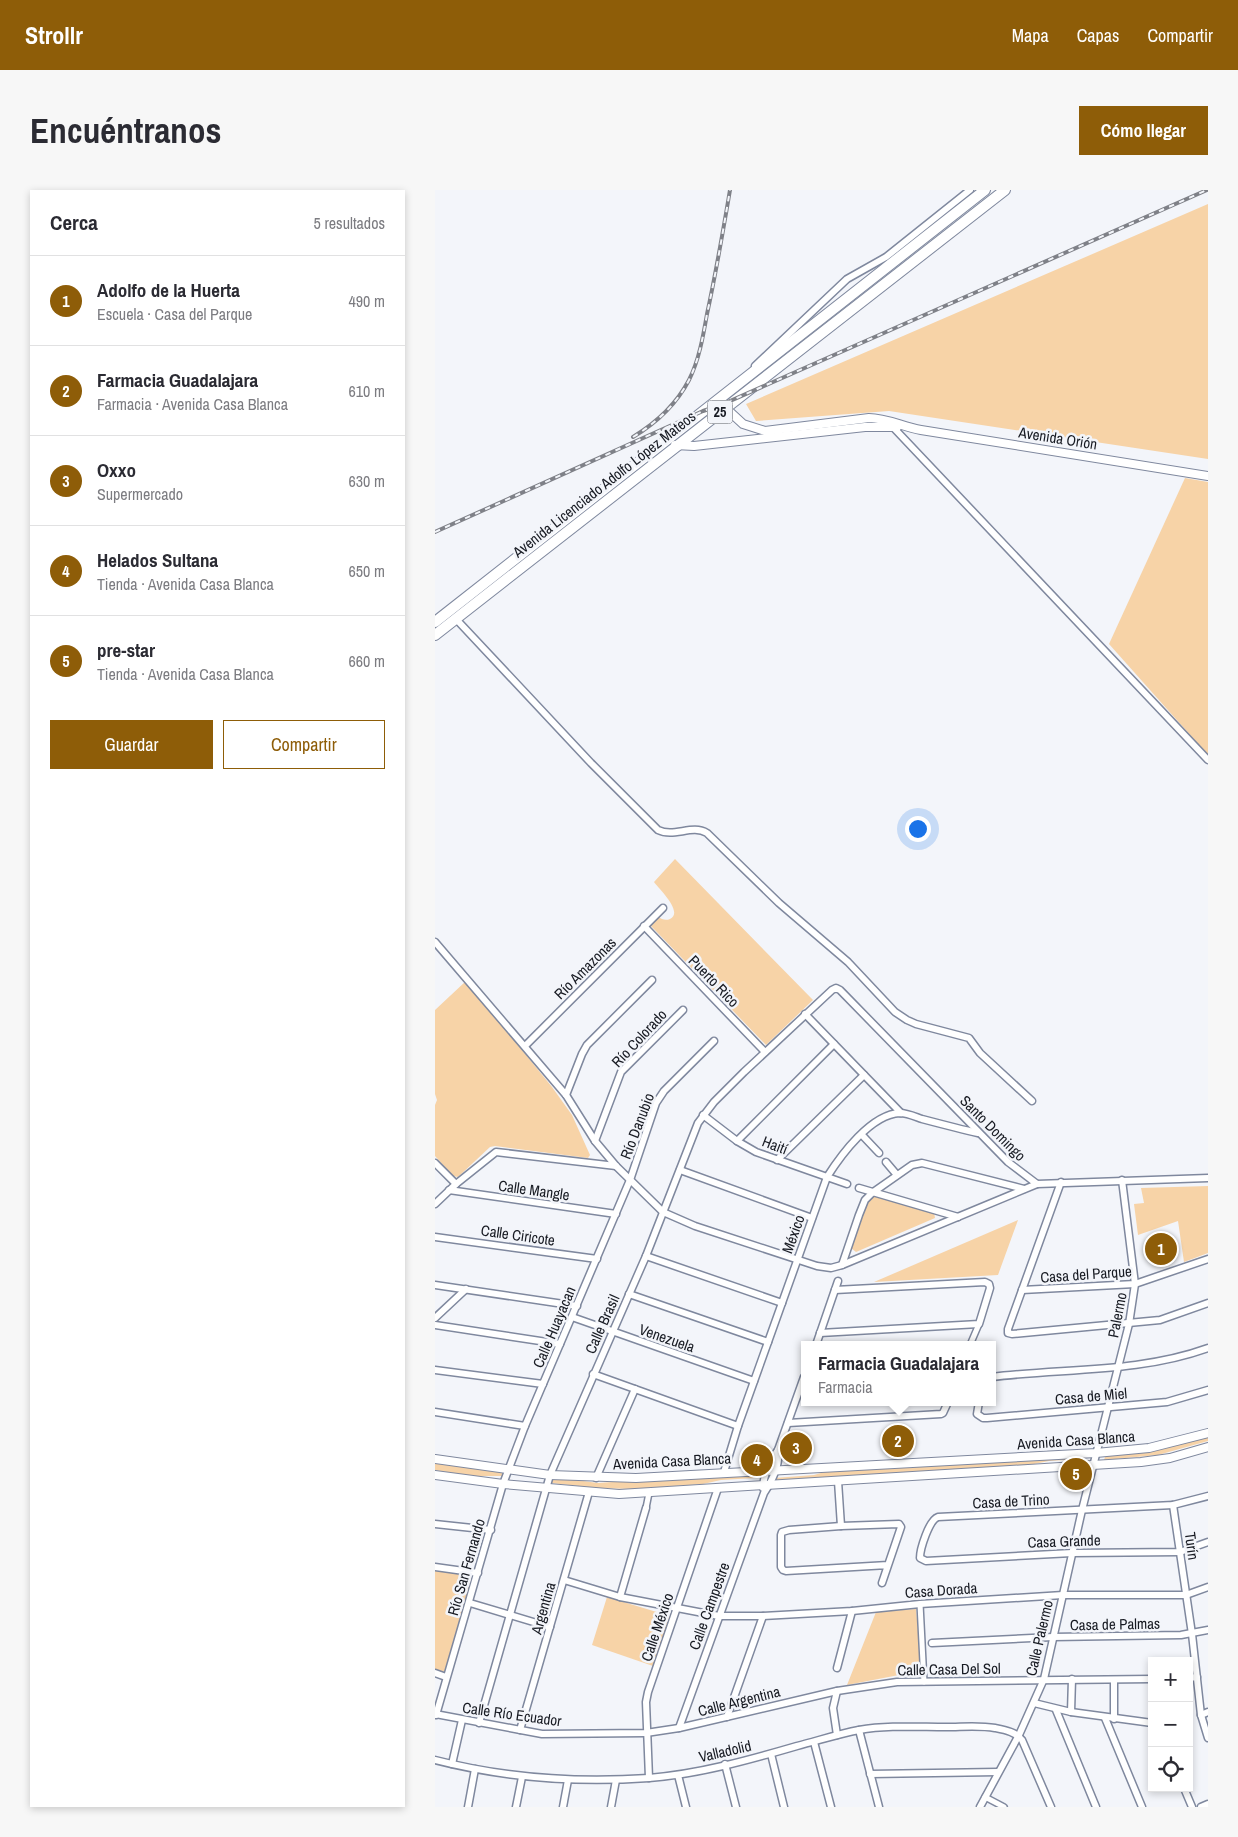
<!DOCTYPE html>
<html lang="es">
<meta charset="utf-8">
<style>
body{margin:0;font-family:"Archivo Narrow",sans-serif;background:#f7f7f7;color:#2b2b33}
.controls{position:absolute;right:15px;bottom:15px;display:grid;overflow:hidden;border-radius:0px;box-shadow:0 2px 8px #0003}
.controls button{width:45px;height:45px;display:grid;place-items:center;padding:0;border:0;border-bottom:1px solid #e1e1e2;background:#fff;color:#2b2b33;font:25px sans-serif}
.you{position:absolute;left:482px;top:638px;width:18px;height:18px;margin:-12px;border:4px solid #fff;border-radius:50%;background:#1a73e8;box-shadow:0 0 0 8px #1a73e833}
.badge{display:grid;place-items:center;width:32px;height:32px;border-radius:50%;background:#8e5d08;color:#fff;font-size:16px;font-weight:700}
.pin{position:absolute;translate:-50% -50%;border:2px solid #fff;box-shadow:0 1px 5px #0006}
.popup{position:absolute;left:366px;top:1151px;width:195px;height:65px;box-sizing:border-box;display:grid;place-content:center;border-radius:0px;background:#fff;filter:drop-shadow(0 1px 4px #0005);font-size:16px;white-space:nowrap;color:#7c7c81}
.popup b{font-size:19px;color:#2b2b33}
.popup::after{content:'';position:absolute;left:50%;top:100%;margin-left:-10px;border:10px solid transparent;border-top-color:#fff}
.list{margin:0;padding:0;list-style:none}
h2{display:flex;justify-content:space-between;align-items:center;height:65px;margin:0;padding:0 20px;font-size:21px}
h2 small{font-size:16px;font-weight:400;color:#7c7c81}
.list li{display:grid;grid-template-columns:32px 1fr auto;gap:15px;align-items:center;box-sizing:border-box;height:90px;padding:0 20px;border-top:1px solid #e1e1e2}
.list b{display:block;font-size:19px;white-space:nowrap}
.list p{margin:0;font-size:16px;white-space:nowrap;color:#7c7c81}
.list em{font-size:16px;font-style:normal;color:#7c7c81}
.actions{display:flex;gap:10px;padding:15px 20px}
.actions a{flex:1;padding:11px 0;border:1px solid #8e5d08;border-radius:0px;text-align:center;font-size:18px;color:#8e5d08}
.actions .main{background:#8e5d08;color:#fff}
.icon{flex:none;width:28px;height:28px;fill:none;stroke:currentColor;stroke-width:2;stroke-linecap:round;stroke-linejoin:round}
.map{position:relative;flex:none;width:773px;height:1617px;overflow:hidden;border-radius:0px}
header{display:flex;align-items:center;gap:30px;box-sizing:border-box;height:70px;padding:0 25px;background:#8e5d08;color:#fff}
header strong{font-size:24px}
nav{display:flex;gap:28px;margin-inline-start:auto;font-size:18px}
.intro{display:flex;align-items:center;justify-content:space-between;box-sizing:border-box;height:120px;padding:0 30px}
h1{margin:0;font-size:35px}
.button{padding:12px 22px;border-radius:0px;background:#8e5d08;color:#fff;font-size:18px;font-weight:700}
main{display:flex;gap:30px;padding:0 30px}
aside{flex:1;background:#fff;border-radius:0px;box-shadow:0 2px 8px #0003}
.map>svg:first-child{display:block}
.green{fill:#f7d3a7}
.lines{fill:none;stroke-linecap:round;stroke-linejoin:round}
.pedestrian-casing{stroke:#7f889e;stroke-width:8}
.minor-casing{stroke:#7f889e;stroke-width:9}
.tertiary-casing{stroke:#7f889e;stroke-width:10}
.primary-casing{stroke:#7f889e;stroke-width:12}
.pedestrian{stroke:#fff;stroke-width:5}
.minor{stroke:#fff;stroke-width:6}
.tertiary{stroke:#fff;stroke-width:8}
.primary{stroke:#fff;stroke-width:10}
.rail-casing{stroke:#7f8188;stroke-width:4}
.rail{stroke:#f3f5fa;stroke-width:2;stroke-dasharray:5.5;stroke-linecap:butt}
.labels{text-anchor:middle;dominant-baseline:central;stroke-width:5;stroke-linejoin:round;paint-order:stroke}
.shield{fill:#f3f5fa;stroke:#595c63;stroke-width:1}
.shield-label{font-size:14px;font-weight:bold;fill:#171a22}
.street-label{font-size:15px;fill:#171a22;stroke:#f3f5fa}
</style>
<header>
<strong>Strollr</strong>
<nav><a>Mapa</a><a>Capas</a><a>Compartir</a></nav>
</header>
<div class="intro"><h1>Encuéntranos</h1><a class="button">Cómo llegar</a></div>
<main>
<aside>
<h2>Cerca<small>5 resultados</small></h2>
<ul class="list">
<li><span class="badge">1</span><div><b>Adolfo de la Huerta</b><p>Escuela · Casa del Parque</p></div><em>490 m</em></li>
<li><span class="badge">2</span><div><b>Farmacia Guadalajara</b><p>Farmacia · Avenida Casa Blanca</p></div><em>610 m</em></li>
<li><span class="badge">3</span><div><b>Oxxo</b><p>Supermercado</p></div><em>630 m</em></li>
<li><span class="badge">4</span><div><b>Helados Sultana</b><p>Tienda · Avenida Casa Blanca</p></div><em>650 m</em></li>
<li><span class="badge">5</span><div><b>pre-star</b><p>Tienda · Avenida Casa Blanca</p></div><em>660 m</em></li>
</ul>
<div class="actions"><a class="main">Guardar</a><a>Compartir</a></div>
</aside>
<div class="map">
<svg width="773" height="1617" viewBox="0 0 773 1617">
<rect width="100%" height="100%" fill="#f3f5fa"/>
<g class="green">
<path d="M773,14V269L454,221L321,231L311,214Z"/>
<path d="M750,288L773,292V565L674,454Z"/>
<path d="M240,669L378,810L331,855L215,735L223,727C227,729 230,731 235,729C249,722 224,699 219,692Z"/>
<path d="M31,791L117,897L137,925L155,965L153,968L60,956L55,957L23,987L18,986L0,966V915L2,910L0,904V820Z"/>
<path d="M773,996V1063L749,1072L743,1031L703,1045L699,1014L709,1013L706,998Z"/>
<path d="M439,1006L499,1022L500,1028L421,1062L416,1058L434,1009Z"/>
<path d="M583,1030L563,1085L439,1092Z"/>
<path d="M773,1245V1251L723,1265L669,1270L671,1264Z"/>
<path d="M647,1266V1269L614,1271L594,1275L340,1291L339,1288L379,1285L393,1281Z"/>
<path d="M0,1273L67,1282V1286H35L0,1280Z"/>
<path d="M319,1282L320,1288L286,1290L268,1294L198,1299L162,1298L116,1293L118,1287L163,1293Z"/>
<path d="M0,1381L35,1385L37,1389L11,1480L6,1483L0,1481Z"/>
<path d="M172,1407L235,1426L218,1476L157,1455Z"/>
<path d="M481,1419L487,1485H464L412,1495L441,1422Z"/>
</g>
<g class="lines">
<g class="pedestrian-casing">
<g id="pedestrian">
<path d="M535,1155L544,1134"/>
<path d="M211,1318L214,1303"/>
<path d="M485,1414L489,1492"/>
<path d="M550,1607L569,1617"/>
</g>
</g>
<g class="minor-casing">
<g id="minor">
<path d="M320,176L412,89L451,67L535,0"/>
<path d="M456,235L773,570"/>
<path d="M21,429L156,573L223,640C239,648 257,634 272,643L344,713L413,772L460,822L472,830L481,834L534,848L545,863L597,911"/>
<path d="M209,736L330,862"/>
<path d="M0,752L131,905L160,951L181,976L228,1022L260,1036L382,1076L396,1078L407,1075L602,994"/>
<path d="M370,824L466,923"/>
<path d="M90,856L228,718"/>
<path d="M131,905L147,864L152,855L217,790"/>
<path d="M268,925L302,951L321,962L412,994"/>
<path d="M427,945L444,963"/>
<path d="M160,951L186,882L248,820"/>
<path d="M302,951L399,854"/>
<path d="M342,970L429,885"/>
<path d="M451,972L462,985"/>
<path d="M0,973L21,994"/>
<path d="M245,980L377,1028"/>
<path d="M626,992L573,1139V1143L577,1144L725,1130L773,1113"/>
<path d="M424,998L523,1027"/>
<path d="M14,1000L181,1024"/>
<path d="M0,1014L21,994L61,962L181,976"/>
<path d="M0,1047L162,1069"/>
<path d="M211,1066L347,1113"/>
<path d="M407,1075L424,1025L430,1010L437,1003L477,975L487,973L589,999"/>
<path d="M0,1095L142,1116"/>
<path d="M587,1100L700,1094L773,1069"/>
<path d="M194,1104L333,1152"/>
<path d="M137,1127L319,1191"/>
<path d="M0,1128L31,1099"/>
<path d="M0,1135L125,1154"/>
<path d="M385,1143L544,1134L555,1098L554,1094L550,1092L400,1100"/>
<path d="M381,1155L403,1091"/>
<path d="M0,1180L108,1194"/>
<path d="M158,1184L303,1236"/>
<path d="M557,1187C629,1178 704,1183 773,1158"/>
<path d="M544,1212L542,1224L548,1228H552L732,1212L773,1200"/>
<path d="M0,1222L90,1236"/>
<path d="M353,1233L506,1224L508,1223L513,1212"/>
<path d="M289,1282L303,1236L392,987C406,965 436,924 465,923C472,923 481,927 487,929C506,934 525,939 543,943"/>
<path d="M161,1288L200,1199"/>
<path d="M403,1291L406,1336"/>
<path d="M328,1298C328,1286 336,1269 343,1260L369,1187"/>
<path d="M773,1306L738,1315L503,1327C494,1330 485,1359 485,1368L491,1371L637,1363L745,1362L773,1352"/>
<path d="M738,1315L757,1444L766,1525L773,1548"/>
<path d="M0,1334L56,1340"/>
<path d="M0,1377L43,1383"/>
<path d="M129,1390L185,1407L284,1426H328L417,1421L485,1414L628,1405H751L773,1397"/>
<path d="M447,1393L466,1337L464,1334L406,1336L354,1340L347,1342L346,1345V1377L348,1380L351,1381L453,1375"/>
<path d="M185,1407L211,1318"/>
<path d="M35,1413L115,1437"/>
<path d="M497,1453L618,1447L746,1445L773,1440"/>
<path d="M402,1478L417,1421"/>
<path d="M0,1483L11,1487"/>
<path d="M754,1488L762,1487"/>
<path d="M402,1501L398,1518L402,1545"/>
<path d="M599,1513L636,1522L717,1533"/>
<path d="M621,1520L661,1617"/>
<path d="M636,1522L637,1489"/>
<path d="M0,1524L107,1544L211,1543L244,1538L402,1501L462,1492L717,1489"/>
<path d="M1,1525L68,1294L90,1236L195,990L221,913L229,901L279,851"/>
<path d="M766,1525L773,1522"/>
<path d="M292,1527L328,1426"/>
<path d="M670,1528L707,1617"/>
<path d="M679,1529V1490"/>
<path d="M44,1533L115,1285L211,1066L263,933L279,912L309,882L397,800L401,798L405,800L573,972L602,994L773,988"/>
<path d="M244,1538L329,1303C337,1291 345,1274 343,1260"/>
<path d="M85,1540L154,1302"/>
<path d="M424,1540L444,1617"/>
<path d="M379,1552L396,1617"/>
<path d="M336,1564L349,1617"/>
<path d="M0,1570C70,1588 142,1593 214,1588C264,1584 314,1570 362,1556C382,1551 403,1544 424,1540C453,1535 482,1537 511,1537C527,1537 544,1535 560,1538C570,1540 581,1542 587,1550L616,1617"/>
<path d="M17,1574L27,1530"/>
<path d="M290,1574L301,1617"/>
<path d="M435,1584L563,1582"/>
<path d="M243,1585L251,1617"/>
<path d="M214,1588L211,1512L213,1502L283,1298"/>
<path d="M749,1598L757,1617"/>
<path d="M33,1617L40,1579"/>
<path d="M81,1617L87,1587"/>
<path d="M128,1617L133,1590"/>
<path d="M176,1617L181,1590"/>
<path d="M545,1617L584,1545L609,1489L647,1320L694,1134L700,1094L687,990"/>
<path d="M766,1617L773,1614"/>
</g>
</g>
<g class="tertiary-casing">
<g id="tertiary">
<path d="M282,210L308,234L330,241L434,228C452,228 468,237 486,240L773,286"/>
<path d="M240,255L259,256L430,237H462"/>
<path d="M0,1269L115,1285L201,1288L661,1263L714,1258L773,1243"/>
<path d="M0,1285L68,1294L184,1304L706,1272L735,1268L773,1257"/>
</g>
</g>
<g class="primary-casing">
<g id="primary">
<path d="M0,432L550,0"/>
<path d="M0,445L570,0"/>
</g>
</g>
<use href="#pedestrian" class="pedestrian"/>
<use href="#minor" class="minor"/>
<use href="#tertiary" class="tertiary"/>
<use href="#primary" class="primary"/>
<g class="rail-casing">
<g id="rail">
<path d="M198,247C221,233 241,215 254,190C264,170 268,147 272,124C281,83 288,41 295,0"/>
<path d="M0,342L268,221L286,215L772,0"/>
</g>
</g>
<use href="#rail" class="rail"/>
</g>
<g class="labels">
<rect class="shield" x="272.5" y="210.5" width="25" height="23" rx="4"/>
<g class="shield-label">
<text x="285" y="222">25</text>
</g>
<g class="street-label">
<text transform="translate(623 248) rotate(9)">Avenida Orión</text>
<text transform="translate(169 294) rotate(-38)">Avenida Licenciado Adolfo López Mateos</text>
<text transform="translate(150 778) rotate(-45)">Río Amazonas</text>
<text transform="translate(279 791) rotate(46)">Puerto Rico</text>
<text transform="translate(204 848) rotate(-47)">Río Colorado</text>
<text transform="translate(202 936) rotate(-69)">Río Danubio</text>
<text transform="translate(558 938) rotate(45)">Santo Domingo</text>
<text transform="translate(340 955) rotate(21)">Haití</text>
<text transform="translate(99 1000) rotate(8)">Calle Mangle</text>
<text transform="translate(358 1044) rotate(-70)">México</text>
<text transform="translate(83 1045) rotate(8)">Calle Ciricote</text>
<text transform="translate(651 1084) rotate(-4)">Casa del Parque</text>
<text transform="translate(682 1125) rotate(-79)">Palermo</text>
<text transform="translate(167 1134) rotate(-66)">Calle Brasil</text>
<text transform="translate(119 1137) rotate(-67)">Calle Huayacan</text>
<text transform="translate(232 1148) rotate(19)">Venezuela</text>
<text transform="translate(656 1206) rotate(-5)">Casa de Miel</text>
<text transform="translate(641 1250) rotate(-4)">Avenida Casa Blanca</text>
<text transform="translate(237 1271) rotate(-3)">Avenida Casa Blanca</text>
<text transform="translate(576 1311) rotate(-3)">Casa de Trino</text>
<text transform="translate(629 1351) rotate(-2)">Casa Grande</text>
<text transform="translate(757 1356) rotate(82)">Turín</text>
<text transform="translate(31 1377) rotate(-74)">Río San Fernando</text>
<text transform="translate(506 1400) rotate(-4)">Casa Dorada</text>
<text transform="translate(274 1416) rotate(-70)">Calle Campestre</text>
<text transform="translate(108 1418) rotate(-74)">Argentina</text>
<text transform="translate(680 1434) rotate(-1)">Casa de Palmas</text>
<text transform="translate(222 1437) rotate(-71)">Calle México</text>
<text transform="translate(604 1448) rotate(-77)">Calle Palermo</text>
<text transform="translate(514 1479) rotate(-1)">Calle Casa Del Sol</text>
<text transform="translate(304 1511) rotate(-14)">Calle Argentina</text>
<text transform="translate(77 1524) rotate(8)">Calle Río Ecuador</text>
<text transform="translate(290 1561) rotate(-13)">Valladolid</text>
</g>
</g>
</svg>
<div class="controls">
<button>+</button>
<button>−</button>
<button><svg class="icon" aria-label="locate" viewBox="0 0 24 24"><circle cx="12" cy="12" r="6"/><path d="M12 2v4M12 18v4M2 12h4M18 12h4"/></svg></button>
</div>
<div class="you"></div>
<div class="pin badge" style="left:726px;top:1059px">1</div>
<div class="pin badge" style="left:463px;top:1251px">2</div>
<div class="popup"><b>Farmacia Guadalajara</b>Farmacia</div>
<div class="pin badge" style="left:361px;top:1258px">3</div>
<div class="pin badge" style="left:322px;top:1270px">4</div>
<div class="pin badge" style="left:641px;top:1284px">5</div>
</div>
</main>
